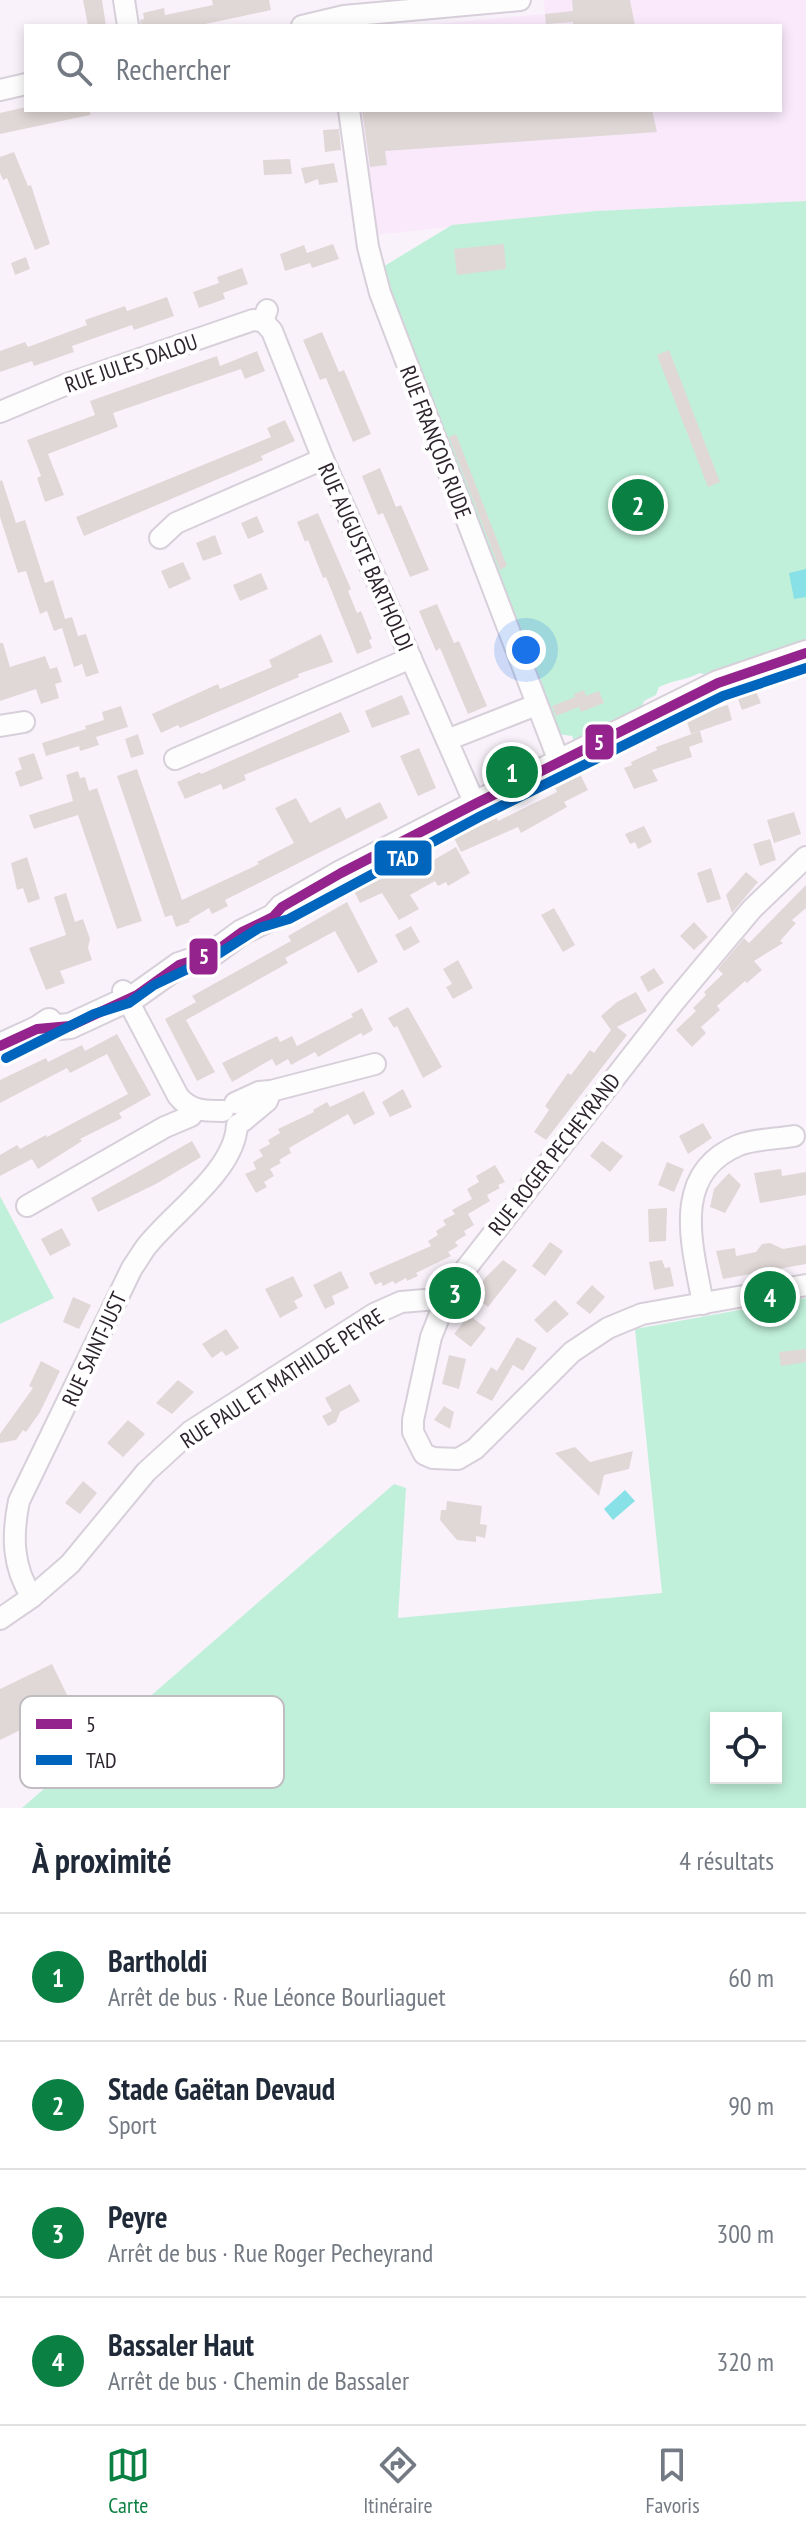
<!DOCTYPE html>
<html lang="fr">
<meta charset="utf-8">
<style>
body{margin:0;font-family:"PT Sans Narrow",sans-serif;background:#f6f6f7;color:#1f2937}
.controls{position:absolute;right:24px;bottom:24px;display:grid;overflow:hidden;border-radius:0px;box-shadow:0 4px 12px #0003}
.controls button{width:72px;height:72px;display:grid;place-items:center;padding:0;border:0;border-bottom:2px solid #e0e1e3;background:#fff;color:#1f2937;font:40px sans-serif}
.you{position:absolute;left:526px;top:650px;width:28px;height:28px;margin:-20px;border:6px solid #fff;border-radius:50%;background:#1a73e8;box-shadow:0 0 0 12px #1a73e833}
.badge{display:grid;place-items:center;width:52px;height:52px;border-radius:50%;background:#0b8043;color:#fff;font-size:26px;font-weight:700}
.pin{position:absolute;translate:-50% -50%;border:4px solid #fff;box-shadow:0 2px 8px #0006}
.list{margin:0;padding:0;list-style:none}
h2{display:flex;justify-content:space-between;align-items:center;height:104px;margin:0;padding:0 32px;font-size:34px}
h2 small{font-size:26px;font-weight:400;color:#747a83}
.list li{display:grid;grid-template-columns:52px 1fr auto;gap:24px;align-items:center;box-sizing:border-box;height:128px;padding:0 32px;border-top:2px solid #e0e1e3}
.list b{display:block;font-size:30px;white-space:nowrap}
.list p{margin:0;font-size:26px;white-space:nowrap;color:#747a83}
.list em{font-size:26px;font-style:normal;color:#747a83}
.icon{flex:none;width:44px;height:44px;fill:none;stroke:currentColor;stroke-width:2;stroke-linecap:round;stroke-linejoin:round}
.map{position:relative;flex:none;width:806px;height:1808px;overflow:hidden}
.search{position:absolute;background:#fff;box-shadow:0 4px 12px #0003;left:24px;right:24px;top:24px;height:88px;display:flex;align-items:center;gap:20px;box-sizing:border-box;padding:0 28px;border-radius:0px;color:#747a83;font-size:30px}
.sheet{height:616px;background:#fff}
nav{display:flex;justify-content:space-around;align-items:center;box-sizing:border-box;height:112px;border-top:2px solid #e0e1e3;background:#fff;font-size:22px;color:#747a83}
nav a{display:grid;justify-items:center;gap:4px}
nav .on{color:#0b8043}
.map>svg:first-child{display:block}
.built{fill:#f9e9fb}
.green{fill:#c0f0da;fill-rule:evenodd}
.water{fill:#87e1e6}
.building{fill:#e0d8d7}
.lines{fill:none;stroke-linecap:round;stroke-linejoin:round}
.minor-casing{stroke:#d7cfd9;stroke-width:24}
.major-casing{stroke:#d7cfd9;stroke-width:28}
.minor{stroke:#fefdfe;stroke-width:20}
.major{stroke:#fefdfe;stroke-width:24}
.bus-1-casing{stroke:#fff;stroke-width:16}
.bus-2-casing{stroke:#fff;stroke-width:16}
.bus-1{stroke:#95238e;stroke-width:10}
.bus-2{stroke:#0065bd;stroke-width:10}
.labels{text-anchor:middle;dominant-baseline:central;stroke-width:8;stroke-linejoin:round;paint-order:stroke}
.street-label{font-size:22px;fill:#2d242e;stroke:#fff}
.key{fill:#fff;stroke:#c0bdc0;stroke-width:2}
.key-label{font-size:22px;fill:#2d242e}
.line-badge{stroke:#fff;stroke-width:3}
.badge-label{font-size:22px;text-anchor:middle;font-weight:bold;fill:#fff}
</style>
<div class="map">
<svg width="806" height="1808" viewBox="0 0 806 1808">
<rect width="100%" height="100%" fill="#faf2fb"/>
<path class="built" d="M544,0H806V201L596,211L375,235L360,110H780V26H413L545,14Z"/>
<g class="green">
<path d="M806,201V639L711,677L700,673C686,680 674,680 659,687L656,695L644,701L641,710L575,743L572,736L557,734L549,707L389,298L381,268L452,225L596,211Z"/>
<path d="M0,1196L54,1298L0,1324Z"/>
<path d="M806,1298V1808H22L394,1484L406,1488L398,1618L662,1593L635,1329ZM716,1718H776V1778H716Z"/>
</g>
<g class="water">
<path d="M806,569V597L794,599L789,573Z"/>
<path d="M625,1490L635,1501L613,1520L604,1509Z"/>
</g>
<g class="building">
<path d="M83,0H102L106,26H88Z"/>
<path d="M212,0H269L271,10L196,26H141L140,20L144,19L143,13L164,8L165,15L213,5Z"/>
<path d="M572,0H630L635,26H573V22L546,24L545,14L573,11Z"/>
<path d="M26,107V110H90V115L0,134V113Z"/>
<path d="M362,110H652L657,132L385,151L387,165L370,167Z"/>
<path d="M339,129L341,150L325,152L323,130Z"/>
<path d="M14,152L28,186L31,185L50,244L35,250L7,178L3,180L0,173V157Z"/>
<path d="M290,159L292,174L264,175L263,160Z"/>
<path d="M334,163L338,182L319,185L318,179L305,184L301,168Z"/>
<path d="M333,244L339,259L312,268L310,263L285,271L280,254L304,245L307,253Z"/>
<path d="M504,244L506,269L457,275L454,249Z"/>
<path d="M26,257L30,269L15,275L11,263Z"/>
<path d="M242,268L248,284L223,293L225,299L199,308L193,292L219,283L217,277Z"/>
<path d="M167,297L174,316L134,330L132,325L72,346L74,352L34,366L32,361L0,372V351L25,342L28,347L87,325L85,320L125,306L127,311Z"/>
<path d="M322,332L339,372L344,370L371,434L353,442L326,378L320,380L303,340Z"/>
<path d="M669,350L720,482L708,487L657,355Z"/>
<path d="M257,351L265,371L245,379L241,369L113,413L118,427L48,454L64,495L45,502L37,478L41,476L27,440L95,415L90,401L217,356L220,366Z"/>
<path d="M285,420L295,441L261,456L263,460L84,536L76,517L271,437L267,428Z"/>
<path d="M456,434L507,566L500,570L449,437Z"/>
<path d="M380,468L396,507L401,505L429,570L410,577L383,513L378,515L362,476Z"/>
<path d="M2,480L16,523L25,520L45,583L53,580L65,619L72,617L78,636L86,634L99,673L86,677L82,664L74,667L62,628L54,631L47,611L40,614L26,571L18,573L0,517V481Z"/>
<path d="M318,513L351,589L348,591L357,613L361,611L372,639L369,640L372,648L357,654L326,577L323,578L308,540L305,542L297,522Z"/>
<path d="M257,516L264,532L248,539L241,523Z"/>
<path d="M215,535L222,554L203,561L196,543Z"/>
<path d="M183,562L191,579L169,589L161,571Z"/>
<path d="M261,573L268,589L240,601L233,585Z"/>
<path d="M437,604L454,643L459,641L487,706L468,714L440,648L436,651L419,611Z"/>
<path d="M321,634L333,662L298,674L299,677L180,728L178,725L161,733L152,714L218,684L220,689L272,667L269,660Z"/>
<path d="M0,643H3L10,667L45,656L50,669L57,667L62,682L55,684L59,698L41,704L36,689L0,701Z"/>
<path d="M754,687L761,703L742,710L736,694Z"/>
<path d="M584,690L586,696L599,691L604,703L581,712L579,707L556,716L552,706L575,697L574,694Z"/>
<path d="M402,695L410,714L372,728L365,711Z"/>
<path d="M728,705L732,720L691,734L685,716L703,709L704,712Z"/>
<path d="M121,706L128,727L96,737L99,745L80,751L79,746L46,756L42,743L86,729L85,726L104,720L102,712Z"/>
<path d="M341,712L350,732L244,775L246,780L223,790L221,784L185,799L177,782L200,772L201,774Z"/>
<path d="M700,731L703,742L689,747L692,757L652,770L658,781L634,789L624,768L632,765L631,762L657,750L656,747Z"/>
<path d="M138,734L144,754L131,758L125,739Z"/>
<path d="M419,748L436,788L418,796L400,756Z"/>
<path d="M34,753L43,779L20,787L15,772L22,769L18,758Z"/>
<path d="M137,769L182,900L259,864L257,862L294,843L275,808L296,798L310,823L340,807L346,819L380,802L388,818L225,900L228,906L212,914L209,908L189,920L190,922L176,927L172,915L165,917L117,776Z"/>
<path d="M78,771L80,778L85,777L89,791L97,788L142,921L117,929L78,815L34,829L29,815L73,801L66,775Z"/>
<path d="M579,772L588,790L564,802L567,807L521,833L518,827L461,852L454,838L497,818L498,821L557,792L554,785Z"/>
<path d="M794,812L801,834L774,843L767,820Z"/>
<path d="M644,826L652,842L638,849L635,842L630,844L625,834Z"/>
<path d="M770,839L776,860L760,866L753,844Z"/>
<path d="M456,847L470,873L448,886L446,882L438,886L435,881L410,895L419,909L399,920L382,893L360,903L352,887L391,868L390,865L405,857L413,872Z"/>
<path d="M27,857L40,899L28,903L23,888L17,890L11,863Z"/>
<path d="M711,868L721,899L707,903L697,873Z"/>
<path d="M746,872L758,882L732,913L726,895Z"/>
<path d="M806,885V908L792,920L796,923L780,941L783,943L754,961L762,970L747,983L745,981L717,1006L720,1010L701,1027L706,1033L692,1047L676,1030L696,1011L693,1008L706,995L704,992L723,974L718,969L744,938L749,943Z"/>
<path d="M66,893L75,922L83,919L90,939L88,948L92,960L60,971L65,983L46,990L29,948L66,935L54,897Z"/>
<path d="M347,902L378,962L358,973L335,931L285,958L288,963L186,1020L215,1072L197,1081L165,1019L196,1002L192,996L291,941L288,936Z"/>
<path d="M554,908L575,945L563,952L541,915Z"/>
<path d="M694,922L708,937L694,950L680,936Z"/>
<path d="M411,926L420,942L404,951L395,935Z"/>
<path d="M458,960L473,988L453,999L446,987L452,984L443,969Z"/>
<path d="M654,968L664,983L648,992L640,977Z"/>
<path d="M636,992L647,1011L617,1027L627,1035L546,1140L534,1132L549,1110L545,1106L568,1073L571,1075L590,1050L594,1053L611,1030L601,1016L617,1002Z"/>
<path d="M408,1007L442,1067L423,1078L397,1026L394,1028L388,1018Z"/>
<path d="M362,1008L373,1030L363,1036L361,1033L318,1057L315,1052L291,1065L288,1059L276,1066L272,1059L232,1082L222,1063L277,1036L280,1042L292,1036L297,1046L353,1017L351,1014Z"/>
<path d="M117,1034L151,1095L119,1113L122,1118L80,1139L82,1141L38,1169L32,1159L0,1176V1155L17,1145L20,1149L46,1135L47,1137L128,1094L107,1054L70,1073L67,1068L0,1103V1080L46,1058L48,1062L82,1045L85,1051Z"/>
<path d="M403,1089L412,1107L390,1117L382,1102Z"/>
<path d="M364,1091L375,1114L354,1125L348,1114L289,1148L291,1153L279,1160L281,1163L270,1169L274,1176L264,1182L267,1187L256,1193L245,1174L256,1169L253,1162L263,1156L259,1150L270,1144L268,1140L280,1133L278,1129L314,1112L313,1110L327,1102L330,1107Z"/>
<path d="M703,1123L712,1138L688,1154L679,1136Z"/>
<path d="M192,1141L201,1157L156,1184L98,1212L91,1198Z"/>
<path d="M602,1141L623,1156L610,1172L590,1156Z"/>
<path d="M667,1162L684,1169L674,1192L658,1185Z"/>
<path d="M495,1165L505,1182L498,1185L500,1188L487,1195L490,1201L468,1214L474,1225L464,1231L466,1235L455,1242L458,1246L448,1252L451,1256L416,1273L418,1276L407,1281L406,1278L395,1284L393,1281L383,1286L381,1282L375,1285L369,1273L431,1246L428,1241L438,1235L436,1231L446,1225L443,1220L455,1214L452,1210L472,1199L467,1189L479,1182L476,1176Z"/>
<path d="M781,1169L782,1176L806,1172V1195L760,1203L754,1173Z"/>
<path d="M729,1173L741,1185L725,1213L710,1207L714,1189Z"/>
<path d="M667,1208L666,1241L649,1242L648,1209Z"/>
<path d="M62,1228L71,1245L50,1256L41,1239Z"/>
<path d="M550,1242L563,1251L545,1276L532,1266Z"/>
<path d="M770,1243L783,1249L806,1245V1264L723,1279L716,1251L735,1248L736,1256L756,1252L762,1244Z"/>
<path d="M503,1260L517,1270L488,1307L475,1297L483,1286L481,1284L485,1278Z"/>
<path d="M662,1260L665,1268L670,1267L674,1286L654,1290L649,1262Z"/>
<path d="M341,1271L349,1288L332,1296L335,1304L325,1309L313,1285Z"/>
<path d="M293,1276L303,1296L294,1301L298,1308L280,1318L265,1289Z"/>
<path d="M592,1285L605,1297L590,1314L576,1303Z"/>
<path d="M73,1297L91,1305L79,1329L63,1322Z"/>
<path d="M555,1300L569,1314L547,1333L534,1320Z"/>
<path d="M469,1315L486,1328L471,1347L454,1334Z"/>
<path d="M226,1329L239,1348L226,1356L222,1351L212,1358L202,1344Z"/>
<path d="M517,1337L537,1348L523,1371L513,1365L492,1401L476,1393L491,1367L497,1371Z"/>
<path d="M806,1349V1362L781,1366L779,1352Z"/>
<path d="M449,1355L466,1359L459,1389L442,1384Z"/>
<path d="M41,1361L60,1371L40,1412L26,1432L23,1430L16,1440L0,1443V1434L33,1388L29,1386Z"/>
<path d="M178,1380L194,1392L172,1414L156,1403Z"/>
<path d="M350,1384L360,1401L340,1412L336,1422L328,1426L322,1416L332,1411L325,1398Z"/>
<path d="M444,1406L454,1412L450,1429L434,1420Z"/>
<path d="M128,1420L145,1434L123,1457L107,1443Z"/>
<path d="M575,1447L590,1462L633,1451L629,1469L604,1475L599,1496L555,1453Z"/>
<path d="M83,1481L97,1493L80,1514L65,1503Z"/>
<path d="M447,1501L482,1506L480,1524L487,1525L485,1538L476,1536V1542L457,1540L440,1520L441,1510H446Z"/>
<path d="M52,1664L72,1705L0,1740V1689Z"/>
</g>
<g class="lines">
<g class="minor-casing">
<g id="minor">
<path d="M124,0L128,26"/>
<path d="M302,26L344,16L520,0"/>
<path d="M0,90L26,84"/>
<path d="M349,110L368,247L380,293L560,764"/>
<path d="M267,310L263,321L272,331L323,459L475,804"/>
<path d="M0,412L67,384L253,320L263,321"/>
<path d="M160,538L176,523L323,459"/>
<path d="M0,726L24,722"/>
<path d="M447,740L536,705"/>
<path d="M175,759L411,658"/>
<path d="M806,857L752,909L674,1002L450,1289L431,1337L413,1420V1432L424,1454L433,1458L458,1459L475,1449L572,1352L608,1328L642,1314L806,1285"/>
<path d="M123,991L178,1096C190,1111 204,1111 223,1111"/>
<path d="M235,1103L259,1092L271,1091L375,1064"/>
<path d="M243,1121L267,1101L271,1091"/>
<path d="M27,1206L165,1127L191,1116L194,1109"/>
<path d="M703,1304C693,1247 669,1174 739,1145C755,1139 777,1139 794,1136"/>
<path d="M32,1597C12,1567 12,1535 19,1501L132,1268C137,1261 141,1254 146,1247C172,1213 235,1171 237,1125"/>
<path d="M0,1619L32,1597L70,1564L146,1472L191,1431L374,1314L401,1302L437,1299L448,1295"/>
</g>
</g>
<g class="major-casing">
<g id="major">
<path d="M37,1029L70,1026L137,995L179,965L212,954L242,932L273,917L282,907L341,873L475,804L718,683L806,653"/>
<path d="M0,1046L37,1029L49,1021"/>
</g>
</g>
<use href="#minor" class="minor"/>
<use href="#major" class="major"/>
<g class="bus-1-casing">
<path id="bus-1" d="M0,1046L37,1029L70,1026L137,995L179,965L212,954L242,932L273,917L282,907L341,873L475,804L718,683L806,653"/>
</g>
<g class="bus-2-casing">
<path id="bus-2" d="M6,1058L94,1014L129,1003L154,985L215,956L259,928L289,919L481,816L723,696L806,668"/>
</g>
<use href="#bus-1" class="bus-1"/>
<use href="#bus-2" class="bus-2"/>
</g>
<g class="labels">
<g class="street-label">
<text transform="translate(131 363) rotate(-19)">RUE JULES DALOU</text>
<text transform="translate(436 442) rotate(69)">RUE FRANÇOIS RUDE</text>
<text transform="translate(366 557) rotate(66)">RUE AUGUSTE BARTHOLDI</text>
<text transform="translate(554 1154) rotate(-52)">RUE ROGER PECHEYRAND</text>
<text transform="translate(94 1349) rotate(-65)">RUE SAINT-JUST</text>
<text transform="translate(282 1378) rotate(-33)">RUE PAUL ET MATHILDE PEYRE</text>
</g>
</g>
<rect x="20" y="1696" width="264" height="92" rx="12" class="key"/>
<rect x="36" y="1719" width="36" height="10" fill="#95238e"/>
<rect x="36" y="1755" width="36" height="10" fill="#0065bd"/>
<g class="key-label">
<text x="86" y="1732">5</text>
<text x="86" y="1768">TAD</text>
</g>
<g class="line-badge">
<rect x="584" y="723" width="31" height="38" rx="8" fill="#95238e"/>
<rect x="373" y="839" width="60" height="38" rx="8" fill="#0065bd"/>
<rect x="188" y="937" width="31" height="39" rx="8" fill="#95238e"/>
</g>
<g class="badge-label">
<text x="599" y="750">5</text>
<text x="403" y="866">TAD</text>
<text x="204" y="964">5</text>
</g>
</svg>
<div class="controls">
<button><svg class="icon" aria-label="locate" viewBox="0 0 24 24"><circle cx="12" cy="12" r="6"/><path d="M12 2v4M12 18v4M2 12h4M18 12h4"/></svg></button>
</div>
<div class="you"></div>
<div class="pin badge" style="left:512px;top:772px">1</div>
<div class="pin badge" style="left:638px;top:505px">2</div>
<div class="pin badge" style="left:455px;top:1293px">3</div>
<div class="pin badge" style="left:770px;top:1297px">4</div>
<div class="search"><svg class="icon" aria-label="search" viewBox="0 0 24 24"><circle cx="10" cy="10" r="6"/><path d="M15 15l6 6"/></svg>Rechercher</div>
</div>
<section class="sheet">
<h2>À proximité<small>4 résultats</small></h2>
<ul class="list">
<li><span class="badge">1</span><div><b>Bartholdi</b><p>Arrêt de bus · Rue Léonce Bourliaguet</p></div><em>60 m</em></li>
<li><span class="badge">2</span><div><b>Stade Gaëtan Devaud</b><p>Sport</p></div><em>90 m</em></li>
<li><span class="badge">3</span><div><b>Peyre</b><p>Arrêt de bus · Rue Roger Pecheyrand</p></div><em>300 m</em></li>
<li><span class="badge">4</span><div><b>Bassaler Haut</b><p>Arrêt de bus · Chemin de Bassaler</p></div><em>320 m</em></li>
</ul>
</section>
<nav>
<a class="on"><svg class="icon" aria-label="map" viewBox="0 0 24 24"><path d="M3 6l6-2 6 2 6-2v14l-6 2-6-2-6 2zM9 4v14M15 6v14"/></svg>Carte</a>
<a><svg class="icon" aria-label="directions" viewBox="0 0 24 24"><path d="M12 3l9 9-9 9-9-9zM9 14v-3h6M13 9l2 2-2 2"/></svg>Itinéraire</a>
<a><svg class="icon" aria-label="saved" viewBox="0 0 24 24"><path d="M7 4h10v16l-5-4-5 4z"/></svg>Favoris</a>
</nav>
